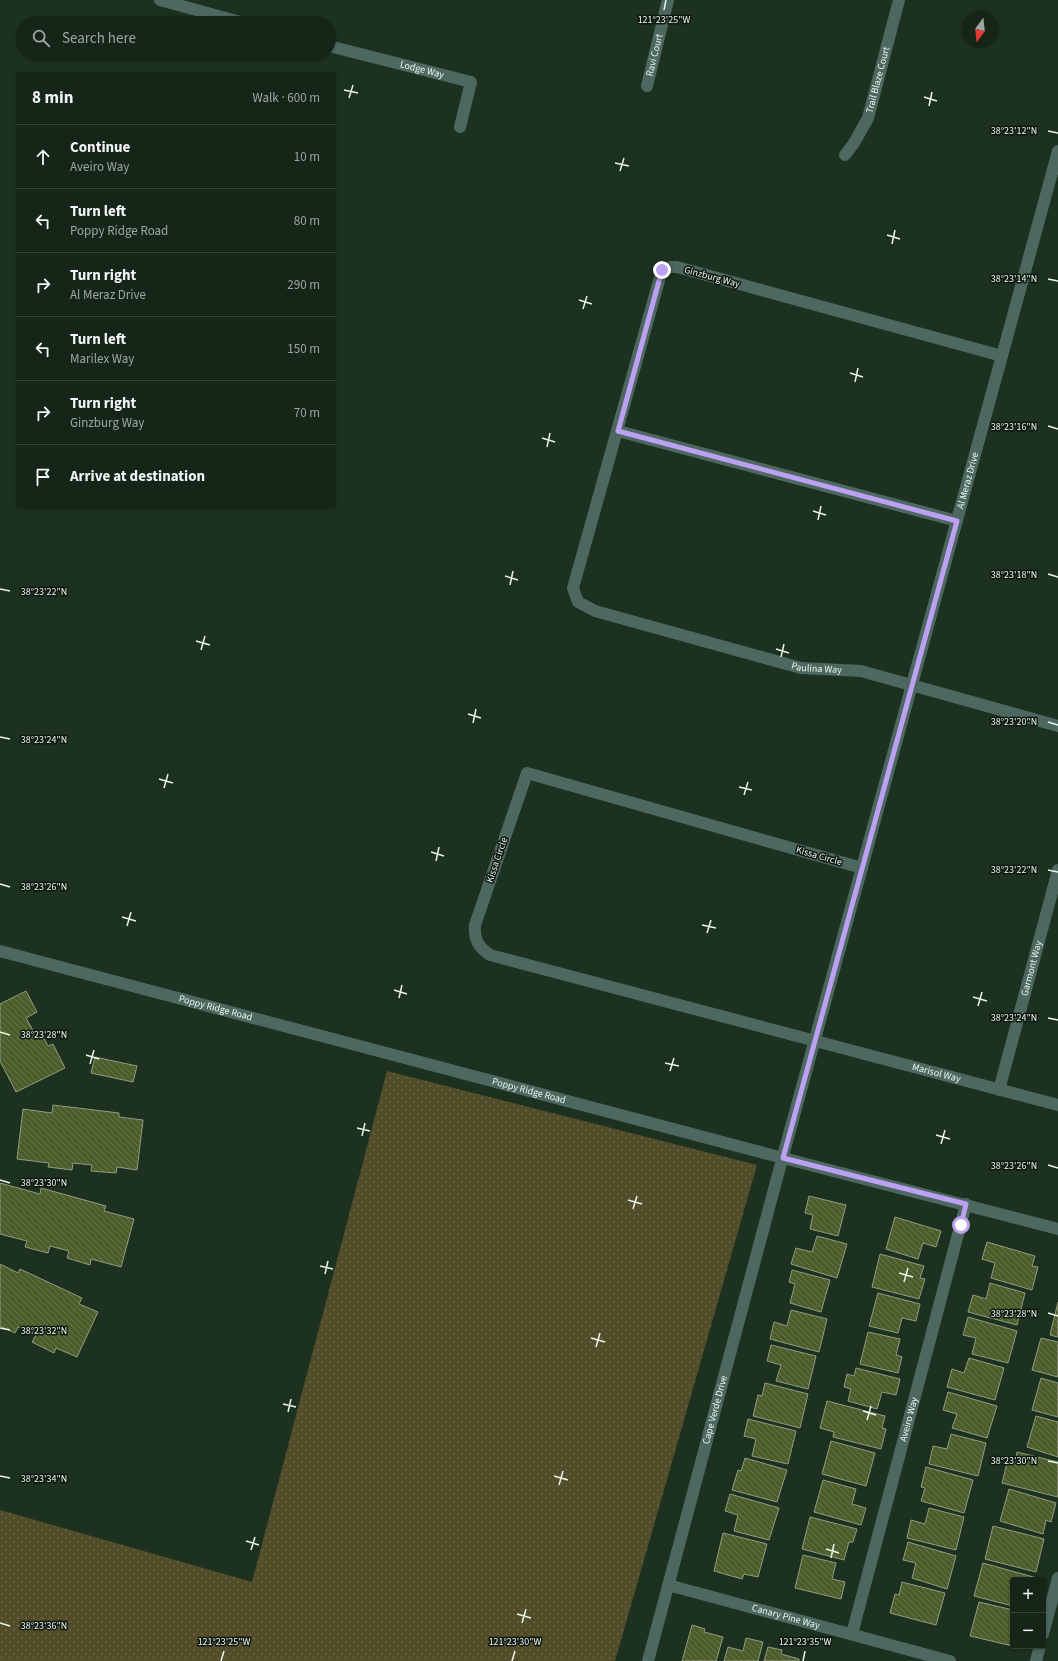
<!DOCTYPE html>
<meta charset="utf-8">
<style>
body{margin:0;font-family:"Source Sans 3",sans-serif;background:#223125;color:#f1f3f6}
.controls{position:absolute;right:12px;bottom:12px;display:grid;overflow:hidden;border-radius:4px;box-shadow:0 1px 3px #0004}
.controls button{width:36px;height:36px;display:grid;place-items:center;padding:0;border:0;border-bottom:1px solid #344237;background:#152518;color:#f1f3f6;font:20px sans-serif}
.compass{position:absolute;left:962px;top:12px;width:36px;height:36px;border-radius:50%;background:#152518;box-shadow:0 1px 3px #0004;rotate:195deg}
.stop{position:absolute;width:12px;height:12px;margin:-9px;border:3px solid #bca0f2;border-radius:50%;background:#fff}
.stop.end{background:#bca0f2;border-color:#fff;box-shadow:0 1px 4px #0008}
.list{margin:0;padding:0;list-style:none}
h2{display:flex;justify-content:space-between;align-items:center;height:52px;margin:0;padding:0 16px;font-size:17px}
h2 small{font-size:13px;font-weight:400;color:#9da5a2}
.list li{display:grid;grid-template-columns:26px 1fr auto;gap:12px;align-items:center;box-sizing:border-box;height:64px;padding:0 16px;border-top:1px solid #344237}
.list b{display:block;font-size:15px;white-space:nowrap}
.list p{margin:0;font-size:13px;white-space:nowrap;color:#9da5a2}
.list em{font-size:13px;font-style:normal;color:#9da5a2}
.icon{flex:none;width:22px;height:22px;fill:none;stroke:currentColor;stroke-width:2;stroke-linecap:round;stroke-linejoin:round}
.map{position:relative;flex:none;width:1058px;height:1661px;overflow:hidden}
.search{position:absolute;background:#152518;box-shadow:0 1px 3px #0004;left:16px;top:16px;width:320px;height:44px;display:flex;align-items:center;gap:10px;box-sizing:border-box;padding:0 14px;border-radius:22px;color:#9da5a2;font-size:15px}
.panel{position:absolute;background:#152518;box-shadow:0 1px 3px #0004;left:16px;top:72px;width:320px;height:436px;border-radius:4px}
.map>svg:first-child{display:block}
.grass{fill:url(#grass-dots)}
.building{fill:url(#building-back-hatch);stroke:#929d81}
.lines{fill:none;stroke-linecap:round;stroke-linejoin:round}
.minor{stroke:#4d6861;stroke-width:12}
.route{stroke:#bca0f2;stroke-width:5}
.ticks{fill:none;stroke:#e8f5ea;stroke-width:1.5}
.labels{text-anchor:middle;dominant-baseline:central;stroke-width:3;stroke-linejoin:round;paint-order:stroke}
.street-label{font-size:10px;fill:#e8f5ea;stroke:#0d160f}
.ticks-label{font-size:10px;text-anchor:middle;fill:#e8f5ea;stroke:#0d160f;stroke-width:3;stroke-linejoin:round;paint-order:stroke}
</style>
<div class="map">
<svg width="1058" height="1661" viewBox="0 0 1058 1661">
<defs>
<pattern id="grass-dots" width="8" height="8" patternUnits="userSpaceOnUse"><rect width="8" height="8" fill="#534c29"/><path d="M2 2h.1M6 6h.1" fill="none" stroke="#6c6648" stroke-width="1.8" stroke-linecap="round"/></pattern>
<pattern id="building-back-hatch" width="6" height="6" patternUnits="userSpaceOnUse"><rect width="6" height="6" fill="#4c5c2a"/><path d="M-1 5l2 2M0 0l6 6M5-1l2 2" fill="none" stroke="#667449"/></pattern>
</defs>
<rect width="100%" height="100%" fill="#1c3120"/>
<path class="grass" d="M387,1071L757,1165L615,1661H0V1510L252,1582Z"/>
<g class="building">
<path d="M26,991L37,1012L26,1018L36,1036L41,1033L48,1046L53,1044L65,1068L16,1092L0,1061V1004Z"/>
<path d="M95,1057L137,1066L133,1082L91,1073Z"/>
<path d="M53,1105L119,1113V1117L143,1120L137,1170L117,1167L116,1173L91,1171L92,1165L73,1163L72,1170L48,1167L49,1163L17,1159L23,1109L52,1113Z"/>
<path d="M0,1183L40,1194L41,1188L106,1206L104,1211L134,1219L121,1267L91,1259L90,1265L67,1258L69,1251L50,1246L48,1253L25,1247L27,1241L0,1234Z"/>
<path d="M809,1196L846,1205L838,1236L810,1229L813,1215L805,1213Z"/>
<path d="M895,1217L941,1231L936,1247L923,1243L918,1259L886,1249Z"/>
<path d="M817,1236L847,1244L837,1278L791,1264L796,1248L812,1252Z"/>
<path d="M987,1242L1035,1256L1032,1266L1038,1267L1032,1290L991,1278L995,1263L982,1259Z"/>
<path d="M880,1254L924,1266L920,1278L925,1279L919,1299L872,1287Z"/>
<path d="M0,1264L18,1273L20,1269L82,1298L79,1304L98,1312L77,1357L56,1348L54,1353L32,1342L36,1335L18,1327L15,1333L0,1326Z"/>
<path d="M792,1270L830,1280L821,1312L790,1303L795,1284L789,1282Z"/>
<path d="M990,1283L1025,1293L1017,1325L968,1312L973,1295L986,1299Z"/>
<path d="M878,1293L920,1304L916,1321L902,1318L898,1333L869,1326Z"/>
<path d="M1058,1302V1337L1050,1335Z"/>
<path d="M791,1310L827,1319L819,1352L770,1339L774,1322L787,1326Z"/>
<path d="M968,1317L1017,1331L1008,1363L972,1354L976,1338L963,1335Z"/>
<path d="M868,1332L900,1339L896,1355L902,1357L898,1373L860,1364Z"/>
<path d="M1041,1338L1058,1342V1377L1032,1370Z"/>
<path d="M771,1345L816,1356L808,1389L776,1381L781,1365L767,1361Z"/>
<path d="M969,1358L1004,1368L995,1400L947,1387L952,1369L964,1373Z"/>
<path d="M856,1368L900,1379L896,1395L882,1392L877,1409L848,1401L851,1389L844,1387L847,1374L854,1376Z"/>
<path d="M1041,1378L1058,1383V1417L1032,1410Z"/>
<path d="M765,1383L808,1394L800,1428L753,1416L758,1395L762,1396Z"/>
<path d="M948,1392L997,1406L987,1438L952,1428L957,1414L943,1410Z"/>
<path d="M827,1401L885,1416L882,1428L886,1429L881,1449L833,1437L834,1432L820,1428Z"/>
<path d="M1036,1416L1058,1422V1457L1027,1447Z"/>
<path d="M748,1419L796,1431L788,1464L752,1456L756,1439L744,1436Z"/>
<path d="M951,1434L986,1443L978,1476L929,1464L933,1446L947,1449Z"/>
<path d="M831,1441L875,1453L866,1486L822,1474Z"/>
<path d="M1017,1452L1058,1462V1497L1002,1483L1008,1459L1015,1461Z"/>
<path d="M745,1458L787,1470L777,1502L732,1490L738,1470L741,1471Z"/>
<path d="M926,1467L973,1480L964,1513L921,1501L925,1488L921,1487Z"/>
<path d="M823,1480L856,1489L852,1504L866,1508L861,1525L814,1512Z"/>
<path d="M1009,1489L1056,1503L1051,1522L1046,1520L1043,1534L1000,1521Z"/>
<path d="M730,1494L779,1508L769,1540L734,1531L738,1515L725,1511Z"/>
<path d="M929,1508L964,1517L956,1550L907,1538L911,1520L925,1524Z"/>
<path d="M810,1517L857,1529L853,1542H849L844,1560L802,1549Z"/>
<path d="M993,1526L1044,1539L1036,1572L985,1559Z"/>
<path d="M723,1533L767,1544L758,1577L744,1574L742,1579L714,1571Z"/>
<path d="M908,1542L956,1556L947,1589L912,1578L916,1563L903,1560Z"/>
<path d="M803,1555L836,1563L832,1579L845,1582L841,1599L795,1588Z"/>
<path d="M983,1563L1037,1578L1036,1580H1013V1606L974,1596Z"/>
<path d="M902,1582L945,1593L936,1625L890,1613L895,1594L899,1595Z"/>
<path d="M979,1602L1013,1610V1646H1018L1017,1647L970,1636Z"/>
<path d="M692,1625L705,1629L704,1632L723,1637L716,1661H682Z"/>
<path d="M746,1638L763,1642L758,1661H724L728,1647L743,1651Z"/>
<path d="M768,1647L782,1650L781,1654L799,1659V1661H764Z"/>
</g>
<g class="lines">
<g class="minor">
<path d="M160,0L244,23"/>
<path id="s1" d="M329,46L471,82L460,127"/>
<path id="s2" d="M647,86L668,0"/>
<path id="s3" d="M845,155L854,143L868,118L899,0"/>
<path id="s4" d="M1002,356L677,267H671L662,270L573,588L578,602L595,611L801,668L861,671L1058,726"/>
<path d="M618,431L957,521"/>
<path id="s5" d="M862,868L527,773L475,925C474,939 478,947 490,955L1058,1105"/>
<path id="s6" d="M0,951L783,1158L1058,1229"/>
<path id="s7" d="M999,1090L1058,870"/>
<path id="s8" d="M668,1585L950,1661"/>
<path id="s9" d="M852,1634L966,1204"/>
<path d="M1043,1634L1058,1578"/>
<path id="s10" d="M648,1661L777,1178L1058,151"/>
<path d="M1036,1661L1040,1646"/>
</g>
</g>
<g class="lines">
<path class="route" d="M662,270L618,431L957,521L783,1158L966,1204L961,1225"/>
</g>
<path class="ticks" d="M664,10L666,0M344,90L358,93M924,97L937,101M349,98L353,85M929,106L932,92M1048,131L1058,133M615,163L629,166M620,171L624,158M887,235L900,239M892,244L895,230M1048,279L1058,281M579,300L592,304M583,309L587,296M850,373L863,377M855,382L858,368M1048,426L1058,429M542,438L555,442M547,447L550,433M813,511L826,515M818,520L821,506M1048,574L1058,577M505,576L518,580M510,585L513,571M0,589L10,591M196,641L210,645M776,649L789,653M201,650L205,636M781,657L784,644M468,714L481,718M1048,722L1058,725M473,723L476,709M0,737L10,739M159,779L173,783M739,787L752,790M164,788L168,774M744,795L748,782M431,852L444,856M436,861L439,847M1048,870L1058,872M0,884L10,887M122,917L136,921M702,925L716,928M127,926L131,912M707,933L711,920M394,990L407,994M973,997L987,1001M399,998L402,985M978,1006L982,992M1048,1018L1058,1020M0,1032L10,1035M86,1055L99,1059M665,1063L679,1066M90,1064L94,1050M670,1071L674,1058M357,1128L370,1131M936,1135L950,1139M362,1136L365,1123M941,1144L945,1130M1048,1165L1058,1168M0,1180L10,1183M628,1200L642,1204M633,1209L637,1196M320,1266L333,1269M899,1273L913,1277M325,1274L328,1261M904,1282L908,1268M1048,1313L1058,1316M0,1328L10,1330M591,1338L605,1342M596,1347L600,1333M283,1404L296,1407M863,1411L876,1415M288,1412L291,1399M867,1420L871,1406M1048,1461L1058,1463M0,1476L10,1478M554,1476L568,1480M559,1485L563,1471M246,1541L259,1545M826,1549L839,1553M251,1550L255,1537M831,1558L834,1544M517,1614L531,1618M0,1623L10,1626M522,1623L526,1609M221,1661L224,1651M512,1661L515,1651M803,1661L805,1651"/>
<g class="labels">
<g class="street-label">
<text stroke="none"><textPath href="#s2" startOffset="32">Ravi Court</textPath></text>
<text stroke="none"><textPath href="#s1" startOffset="96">Lodge Way</textPath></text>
<text stroke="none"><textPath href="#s3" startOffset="83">Trail Blaze Court</textPath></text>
<text transform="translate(712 277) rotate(15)">Ginzburg Way</text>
<text stroke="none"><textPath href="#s10" startOffset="1223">Al Meraz Drive</textPath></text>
<text stroke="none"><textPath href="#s4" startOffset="946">Paulina Way</textPath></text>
<text transform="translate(819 856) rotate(16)">Kissa Circle</text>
<text transform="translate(497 860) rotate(-71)">Kissa Circle</text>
<text stroke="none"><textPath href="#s7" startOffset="126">Garmont Way</textPath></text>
<text stroke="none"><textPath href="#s6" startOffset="223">Poppy Ridge Road</textPath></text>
<text stroke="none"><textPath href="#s5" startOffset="1006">Marisol Way</textPath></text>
<text stroke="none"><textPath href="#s6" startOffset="547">Poppy Ridge Road</textPath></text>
<text stroke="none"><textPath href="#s10" startOffset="260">Cape Verde Drive</textPath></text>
<text stroke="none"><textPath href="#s9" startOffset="222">Aveiro Way</textPath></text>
<text stroke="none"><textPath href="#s8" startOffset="122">Canary Pine Way</textPath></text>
</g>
</g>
<g class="ticks-label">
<text x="664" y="23">121°23'25"W</text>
<text x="1014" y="134">38°23'12"N</text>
<text x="1014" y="282">38°23'14"N</text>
<text x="1014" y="430">38°23'16"N</text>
<text x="1014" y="578">38°23'18"N</text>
<text x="44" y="595">38°23'22"N</text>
<text x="1014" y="725">38°23'20"N</text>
<text x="44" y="743">38°23'24"N</text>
<text x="1014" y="873">38°23'22"N</text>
<text x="44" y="890">38°23'26"N</text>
<text x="1014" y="1021">38°23'24"N</text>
<text x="44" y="1038">38°23'28"N</text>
<text x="1014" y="1169">38°23'26"N</text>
<text x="44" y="1186">38°23'30"N</text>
<text x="1014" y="1317">38°23'28"N</text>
<text x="44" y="1334">38°23'32"N</text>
<text x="1014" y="1464">38°23'30"N</text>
<text x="44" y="1482">38°23'34"N</text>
<text x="44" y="1629">38°23'36"N</text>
<text x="224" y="1645">121°23'25"W</text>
<text x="515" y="1645">121°23'30"W</text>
<text x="805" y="1645">121°23'35"W</text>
</g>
</svg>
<div class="controls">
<button>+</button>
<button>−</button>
</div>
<svg class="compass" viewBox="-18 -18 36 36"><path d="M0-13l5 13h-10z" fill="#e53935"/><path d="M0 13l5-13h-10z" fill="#9da5a2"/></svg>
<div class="stop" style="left:961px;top:1225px"></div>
<div class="stop end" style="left:662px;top:270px"></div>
<div class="search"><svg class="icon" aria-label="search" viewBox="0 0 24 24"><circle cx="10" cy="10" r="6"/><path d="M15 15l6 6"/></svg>Search here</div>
<section class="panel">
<h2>8 min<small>Walk · 600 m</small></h2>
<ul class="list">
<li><svg class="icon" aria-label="ahead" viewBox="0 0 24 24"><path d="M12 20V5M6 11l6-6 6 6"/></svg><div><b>Continue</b><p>Aveiro Way</p></div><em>10 m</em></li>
<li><svg class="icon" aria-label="left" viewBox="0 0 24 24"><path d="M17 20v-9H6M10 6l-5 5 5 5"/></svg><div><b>Turn left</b><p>Poppy Ridge Road</p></div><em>80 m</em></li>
<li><svg class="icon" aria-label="right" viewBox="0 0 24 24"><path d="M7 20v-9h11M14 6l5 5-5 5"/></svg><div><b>Turn right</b><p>Al Meraz Drive</p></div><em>290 m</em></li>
<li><svg class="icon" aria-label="left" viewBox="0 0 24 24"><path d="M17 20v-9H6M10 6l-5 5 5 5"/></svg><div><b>Turn left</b><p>Marilex Way</p></div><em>150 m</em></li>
<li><svg class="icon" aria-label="right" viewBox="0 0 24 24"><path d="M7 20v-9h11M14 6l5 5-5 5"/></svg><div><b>Turn right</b><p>Ginzburg Way</p></div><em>70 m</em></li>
<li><svg class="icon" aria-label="arrive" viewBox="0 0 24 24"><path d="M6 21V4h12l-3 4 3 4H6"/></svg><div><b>Arrive at destination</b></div></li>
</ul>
</section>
</div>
